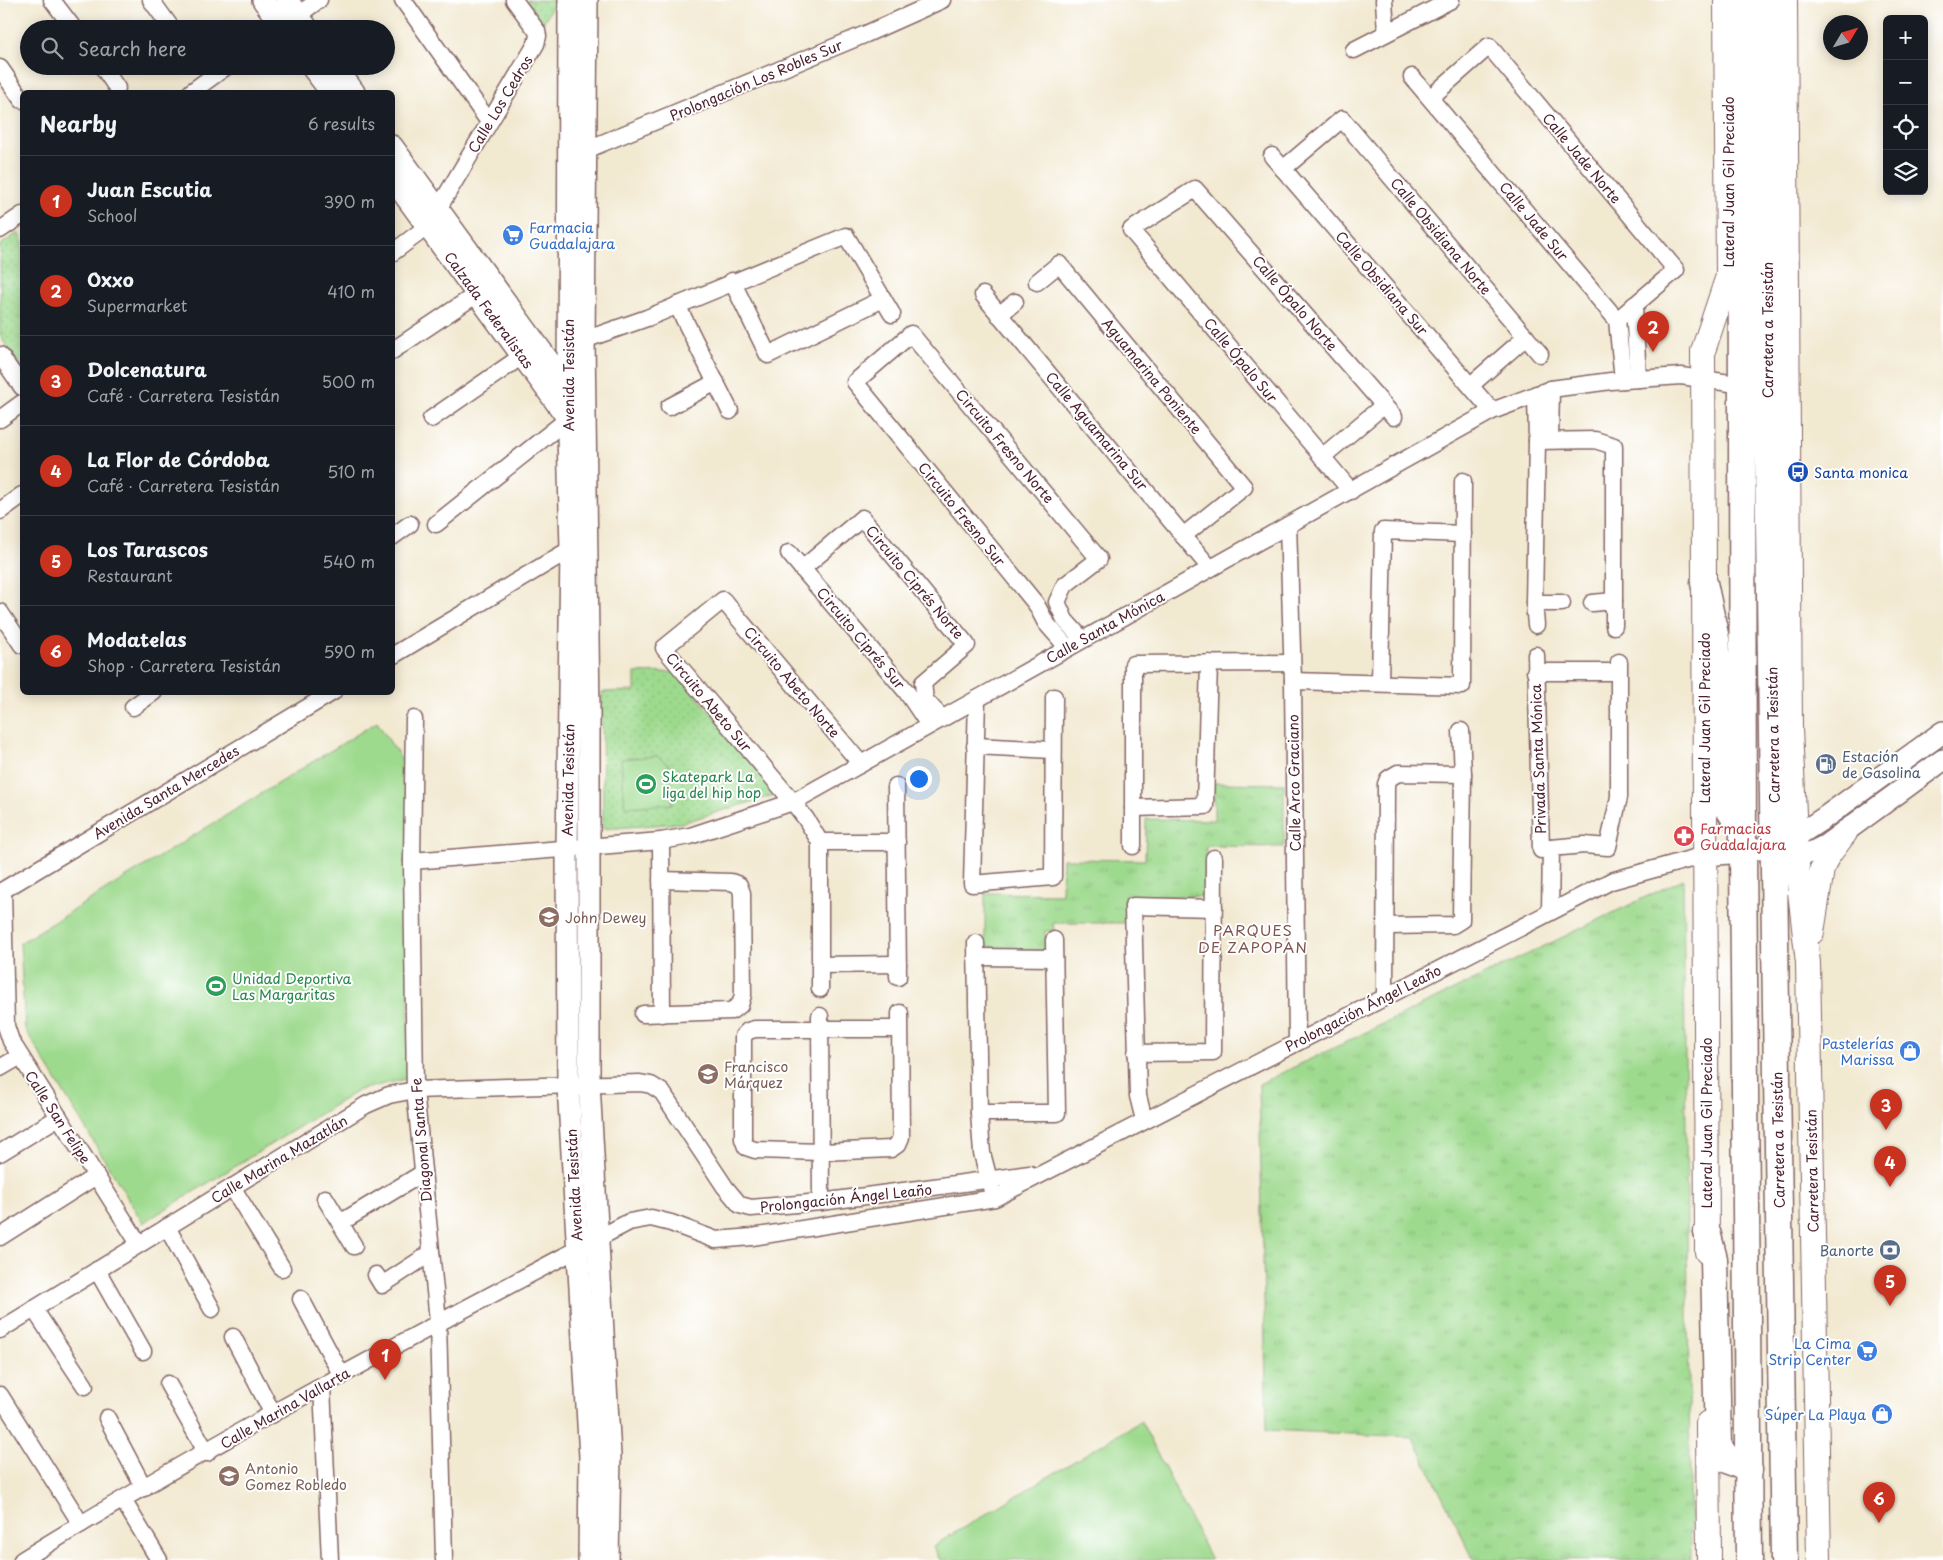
<!DOCTYPE html>
<meta charset="utf-8">
<style>
body{margin:0;font-family:"Playpen Sans",sans-serif;background:#20242c;color:#f1f3f6}
.controls{position:absolute;right:15px;top:15px;display:grid;overflow:hidden;border-radius:8px;box-shadow:0 2px 12px #0003}
.controls button{width:45px;height:45px;display:grid;place-items:center;padding:0;border:0;border-bottom:1px solid #363941;background:#171b24;color:#f1f3f6;font:25px sans-serif}
.compass{position:absolute;left:1823px;top:15px;width:45px;height:45px;border-radius:50%;background:#171b24;box-shadow:0 2px 12px #0003;rotate:52deg}
.you{position:absolute;left:918px;top:778px;width:18px;height:18px;margin:-12px;border:4px solid #fff;border-radius:50%;background:#1a73e8;box-shadow:0 0 0 8px #1a73e833}
.badge{display:grid;place-items:center;width:32px;height:32px;border-radius:50%;background:#c8321e;color:#fff;font-size:16px;font-weight:700}
.pin{position:absolute;translate:-50% -41px;filter:drop-shadow(0 1px 2px #0008)}
.pin::after{content:'';position:absolute;top:26px;width:18px;height:15px;background:inherit;clip-path:polygon(0 0,100% 0,50% 100%)}
.list{margin:0;padding:0;list-style:none}
h2{display:flex;justify-content:space-between;align-items:center;height:65px;margin:0;padding:0 20px;font-size:21px}
h2 small{font-size:16px;font-weight:400;color:#9ea1a6}
.list li{display:grid;grid-template-columns:32px 1fr auto;gap:15px;align-items:center;box-sizing:border-box;height:90px;padding:0 20px;border-top:1px solid #363941}
.list b{display:block;font-size:19px;white-space:nowrap}
.list p{margin:0;font-size:16px;white-space:nowrap;color:#9ea1a6}
.list em{font-size:16px;font-style:normal;color:#9ea1a6}
.icon{flex:none;width:28px;height:28px;fill:none;stroke:currentColor;stroke-width:2;stroke-linecap:round;stroke-linejoin:round}
.map{position:relative;flex:none;width:1943px;height:1560px;overflow:hidden}
.search{position:absolute;background:#171b24;box-shadow:0 2px 12px #0003;left:20px;top:20px;width:375px;height:55px;display:flex;align-items:center;gap:12px;box-sizing:border-box;padding:0 18px;border-radius:28px;color:#9ea1a6;font-size:19px}
.panel{position:absolute;background:#171b24;box-shadow:0 2px 12px #0003;left:20px;top:90px;width:375px;height:605px;border-radius:8px}
.map>svg:first-child{display:block}
.grass{fill:url(#grass-tufts);stroke:#747c5c}
.park{fill:url(#park-dots);stroke:#747c5c}
.pitch{fill:#9eda8e;stroke:#747c5c}
.lines{fill:none;stroke-linecap:round;stroke-linejoin:round}
.minor-casing{stroke:#856665;stroke-width:19}
.tertiary-casing{stroke:#856665;stroke-width:24}
.secondary-casing{stroke:#856665;stroke-width:26}
.primary-casing{stroke:#856665;stroke-width:29}
.minor{stroke:#fff;stroke-width:16}
.tertiary{stroke:#fff;stroke-width:21}
.secondary{stroke:#fff;stroke-width:24}
.primary{stroke:#fff;stroke-width:26}
.labels{text-anchor:middle;dominant-baseline:central;stroke-width:4;stroke-linejoin:round;paint-order:stroke}
.street-label{font-size:14px;fill:#4a1f2b;stroke:#fff}
.shop-label{font-size:14px;fill:#366cbe;stroke:#fff;text-anchor:end}
.transit-label{font-size:14px;fill:#164399;stroke:#fff;text-anchor:start}
.service-label{font-size:14px;fill:#4e5e75;stroke:#fff;text-anchor:start}
.leisure-label{font-size:14px;fill:#27864d;stroke:#fff;text-anchor:start}
.health-label{font-size:14px;fill:#be3a42;stroke:#fff;text-anchor:start}
.education-label{font-size:14px;fill:#785e54;stroke:#fff;text-anchor:start}
.neighbourhood-label{font-size:15px;letter-spacing:1px;fill:#7f5551;stroke:#fff}
</style>
<div class="map">
<svg width="1943" height="1560" viewBox="0 0 1943 1560">
<defs>
<pattern id="grass-tufts" width="24" height="20" patternUnits="userSpaceOnUse" patternTransform="scale(1.25)"><rect width="24" height="20" fill="#9eda8e"/><path d="M3 7l-1-3M5 7V3M7 7l1-3M15 17l-1-3M17 17v-4M19 17l1-3" fill="none" stroke="#8abb7b"/></pattern>
<pattern id="park-dots" width="8" height="8" patternUnits="userSpaceOnUse" patternTransform="scale(1.25)"><rect width="8" height="8" fill="#9eda8e"/><path d="M2 2h.1M6 6h.1" fill="none" stroke="#8abb7b" stroke-width="1.8" stroke-linecap="round"/></pattern>
</defs>
<rect width="100%" height="100%" fill="#fff"/>
<filter id="ink" filterUnits="userSpaceOnUse"><feTurbulence type="fractalNoise" baseFrequency=".02" numOctaves="2"/><feDisplacementMap in="SourceGraphic" scale="10" xChannelSelector="R" yChannelSelector="G"/><feConvolveMatrix kernelMatrix="1 2 1 2 8 2 1 2 1" color-interpolation-filters="sRGB"/></filter>
<filter id="wash" filterUnits="userSpaceOnUse"><feTurbulence type="fractalNoise" baseFrequency=".0096" numOctaves="4" result="noise"/><feDisplacementMap in="SourceGraphic" scale="20" xChannelSelector="R" yChannelSelector="G"/><feGaussianBlur stdDeviation="1.12" result="paint"/><feColorMatrix in="noise" values="0 0 0 0 0 0 0 0 0 0 0 0 0 0 0 0 0 1.4 0 .05"/><feComposite in="paint" operator="in"/></filter>
<g filter="url(#wash)">
<rect width="100%" height="100%" fill="#f2e9d1"/>
<g class="grass">
<path d="M1214,783L1284,784V847L1206,846L1205,896L1125,898L1124,923H1053L1054,931H1045L1046,951L985,946V893L1062,894L1063,859L1145,860L1146,819L1214,820Z"/>
<path d="M1683,879L1691,1560H1474L1413,1437L1267,1430L1259,1084Z"/>
</g>
<g class="park">
<path d="M527,0H556L543,23Z"/>
<path d="M18,233L22,239V370L0,336V245Z"/>
<path d="M677,672L778,794L681,823L603,829L602,692L635,691V673Z"/>
</g>
<g class="pitch">
<path d="M377,722L407,768L409,1078L359,1090L143,1223L25,1029L20,943Z"/>
<path d="M657,756L668,764L672,804L625,807L621,759Z"/>
<path d="M1141,1421L1211,1560H940L933,1546Z"/>
</g>
</g>
<g filter="url(#ink)">
<g class="lines">
<g class="minor-casing">
<g id="minor">
<path d="M52,0L74,29"/>
<path d="M151,0L172,29"/>
<path d="M403,0L489,122"/>
<path d="M1384,0L1386,33"/>
<path d="M288,22L319,0"/>
<path d="M1354,50L1451,0"/>
<path d="M102,66L117,88"/>
<path d="M0,68L22,100"/>
<path d="M1412,77L1617,320L1623,380"/>
<path d="M191,92L227,66"/>
<path d="M1430,98L1489,46L1676,270L1617,320"/>
<path d="M576,154L866,34L942,0"/>
<path d="M1272,156L1492,411"/>
<path d="M1283,169L1342,119L1540,354"/>
<path d="M0,230L22,215"/>
<path d="M392,253L428,226L536,44L538,36L537,31L514,0"/>
<path d="M732,281L768,355L883,299"/>
<path d="M1037,282L1059,264L1244,487L1183,536"/>
<path d="M983,295L1210,568"/>
<path d="M677,305L730,411"/>
<path d="M1634,305L1638,379"/>
<path d="M999,315L1015,302"/>
<path d="M584,340L647,318L846,236L892,314"/>
<path d="M392,351L477,294"/>
<path d="M0,355L22,387"/>
<path d="M1471,385L1526,337"/>
<path d="M1536,394L1537,441L1534,603L1536,625"/>
<path d="M669,407L716,382"/>
<path d="M0,419L22,403"/>
<path d="M431,419L522,356"/>
<path d="M1550,440L1551,389"/>
<path d="M1537,441L1595,440L1614,446V626"/>
<path d="M1322,457L1384,405"/>
<path d="M1351,491L1131,230L1195,189L1394,417"/>
<path d="M0,511L22,495"/>
<path d="M436,524L569,418"/>
<path d="M1288,525L1293,681L1297,1042"/>
<path d="M392,537L410,524"/>
<path d="M789,553L906,691L929,725"/>
<path d="M802,569L862,518L967,645L923,683L925,700L942,718"/>
<path d="M1534,603H1562"/>
<path d="M1592,603L1614,601"/>
<path d="M0,612L22,645"/>
<path d="M1067,647L1046,623L1036,604L855,382L911,334L1099,559L1065,585L1057,602L1065,620L1082,639"/>
<path d="M1536,655L1541,850L1551,848L1550,912"/>
<path d="M392,656L579,544"/>
<path d="M1535,672H1618"/>
<path d="M1293,681L1462,686L1463,481"/>
<path d="M1380,682L1383,531L1463,534"/>
<path d="M977,699L972,884L1053,877L1054,697"/>
<path d="M133,707L154,692"/>
<path d="M414,719L412,861L415,1090L438,1321L444,1560"/>
<path d="M975,746L1052,750"/>
<path d="M896,786L898,977"/>
<path d="M1133,808L1205,806L1209,663"/>
<path d="M661,841L662,1014"/>
<path d="M820,842H897"/>
<path d="M1133,846V664L1292,663"/>
<path d="M1551,848L1584,845L1608,847L1619,797V662"/>
<path d="M412,861L661,841L690,836L793,802L1492,411L1551,389L1611,381L1681,376L1751,386"/>
<path d="M3,891L6,1026L11,1041L139,1244"/>
<path d="M0,892L333,692"/>
<path d="M1386,926L1453,925L1461,920L1463,774L1461,731"/>
<path d="M976,943L979,1113L982,1153L992,1191"/>
<path d="M976,957L1054,958"/>
<path d="M820,965L898,964"/>
<path d="M820,989V842L806,819L793,802L664,648L723,600L861,764"/>
<path d="M1385,996L1386,784L1388,779L1398,773L1463,774"/>
<path d="M643,1014L731,1011L740,1005L743,995L742,893L739,885L731,882L661,880"/>
<path d="M820,1016L821,1202"/>
<path d="M898,1029H755L748,1031L743,1036V1139L746,1147L755,1150L821,1152L891,1149L898,1144L901,1137L900,1013"/>
<path d="M1136,1053L1213,1052L1214,858"/>
<path d="M0,1068L19,1057"/>
<path d="M979,1113H1057L1054,940"/>
<path d="M1144,1120L1138,1096L1133,906L1214,908"/>
<path d="M0,1153L59,1117"/>
<path d="M232,1187L282,1268"/>
<path d="M325,1198L354,1246"/>
<path d="M340,1223L423,1173"/>
<path d="M167,1227L212,1309"/>
<path d="M0,1237L96,1176"/>
<path d="M97,1270L143,1351"/>
<path d="M376,1275L382,1285L431,1253"/>
<path d="M301,1299L342,1376"/>
<path d="M34,1309L85,1386"/>
<path d="M0,1330L366,1105L389,1095L415,1090L640,1083L651,1085L662,1092L725,1187L740,1205L751,1208L821,1202L1030,1174"/>
<path d="M233,1337L273,1414"/>
<path d="M168,1384L207,1453"/>
<path d="M322,1387L330,1560"/>
<path d="M0,1395L81,1524"/>
<path d="M107,1418L144,1488"/>
<path d="M123,1500L159,1560"/>
<path d="M22,1560C219,1438 424,1330 629,1222L651,1218L671,1223L716,1240L752,1237L995,1198L1611,881L1705,855"/>
</g>
</g>
<g class="tertiary-casing">
<g id="tertiary">
<path d="M263,0L284,29"/>
<path d="M287,0L308,29"/>
<path d="M569,0L568,434L571,549L567,850L568,1085L590,1457L589,1560"/>
<path d="M587,0L584,340L589,712V1084L610,1456L608,1560"/>
<path d="M311,66L331,92"/>
<path d="M335,66L354,92"/>
<path d="M392,146L570,390"/>
<path d="M392,178L569,420"/>
<path d="M1705,855L1743,852L1774,846L1795,837L1824,818L1943,732"/>
<path d="M1781,858L1813,852L1825,846L1943,760"/>
</g>
</g>
<g class="secondary-casing">
<g id="secondary">
<path d="M1785,0L1790,729L1796,856L1808,963L1819,1560"/>
<path d="M1812,932L1822,869L1827,857L1845,833"/>
<path d="M1707,1252L1703,351L1728,276L1726,0"/>
<path d="M1708,1423L1709,1560"/>
</g>
</g>
<g class="primary-casing">
<g id="primary">
<path d="M1741,0L1743,852L1749,1560"/>
<path d="M1766,0L1767,386L1784,1560"/>
<path d="M1704,583L1716,639L1726,805L1736,820"/>
<path d="M1707,1232L1714,1259L1718,1445L1728,1460L1749,1470"/>
</g>
</g>
<use href="#minor" class="minor"/>
<use href="#tertiary" class="tertiary"/>
<use href="#secondary" class="secondary"/>
<use href="#primary" class="primary"/>
</g>
</g>
<defs>
<g id="supermarket-disc" transform="scale(1.125)"><circle r="9.5" fill="#3f7fe0" stroke="#fff"/><path d="M-6-5.5h2.5l.6 2H6L4.5 2H-2.5L-4.4-4H-6ZM-1.5 3.2a1.3 1.3 0 1 0 .1 0ZM3 3.2a1.3 1.3 0 1 0 .1 0Z" fill="#fff"/></g>
<g id="bus-disc" transform="scale(1.125)"><circle r="9.5" fill="#1a4fb4" stroke="#fff"/><path d="M-5-6H5V4H4V6H2V4H-2V6H-4V4H-5ZM-3.5-4V0h7V-4ZM-3.5 1.2v1.5H-2V1.2ZM2 1.2v1.5H3.5V1.2Z" fill="#fff"/></g>
<g id="fuel-disc" transform="scale(1.125)"><circle r="9.5" fill="#5c6f8a" stroke="#fff"/><path d="M-5.5-6h7V0h2V4h1.3V-2.5L3-4.5l.8-.8L6-3V5H2.5V1h-1V6h-7ZM-4.2-4.7v3.2H.2V-4.7Z" fill="#fff"/></g>
<g id="stadium-disc" transform="scale(1.125)"><circle r="9.5" fill="#2e9e5b" stroke="#fff"/><path d="M0-5a6.5 5 0 1 0 0 10a6.5 5 0 1 0 0-10ZM-3.5-1.8h7v3.6h-7Z" fill="#fff"/></g>
<g id="pharmacy-disc" transform="scale(1.125)"><circle r="9.5" fill="#e0444e" stroke="#fff"/><path d="M-2-6h4v4h4v4h-4v4h-4v-4h-4v-4h4Z" fill="#fff"/></g>
<g id="school-disc" transform="scale(1.125)"><circle r="9.5" fill="#8d6e63" stroke="#fff"/><path d="M0-5L7-2L0 1L-7-2ZM-4 1L0 2.5L4 1V4Q0 6-4 4Z" fill="#fff"/></g>
<g id="shop-disc" transform="scale(1.125)"><circle r="9.5" fill="#3f7fe0" stroke="#fff"/><path d="M-5-2.5h2.3a2.7 3.5 0 0 1 5.4 0H5L5.5 6h-11ZM-1.5-2.5h3a1.5 2.3 0 0 0-3 0Z" fill="#fff"/></g>
<g id="bank-disc" transform="scale(1.125)"><circle r="9.5" fill="#5c6f8a" stroke="#fff"/><path d="M-6-4H6V4H-6ZM0-2.3a2.3 2.3 0 1 0 0 4.6a2.3 2.3 0 1 0 0-4.6Z" fill="#fff"/></g>
</defs>
<g fill-rule="evenodd">
<use href="#supermarket-disc" x="513" y="235"/>
<use href="#bus-disc" x="1798" y="472"/>
<use href="#fuel-disc" x="1826" y="764"/>
<use href="#stadium-disc" x="646" y="784"/>
<use href="#pharmacy-disc" x="1684" y="836"/>
<use href="#school-disc" x="549" y="917"/>
<use href="#stadium-disc" x="216" y="986"/>
<use href="#shop-disc" x="1910" y="1051"/>
<use href="#school-disc" x="708" y="1074"/>
<use href="#bank-disc" x="1890" y="1250"/>
<use href="#supermarket-disc" x="1867" y="1351"/>
<use href="#shop-disc" x="1882" y="1414"/>
<use href="#school-disc" x="229" y="1476"/>
</g>
<g class="labels">
<g class="street-label">
<text transform="translate(756 80) rotate(-23)">Prolongación Los Robles Sur</text>
<text transform="translate(500 104) rotate(-59)">Calle Los Cedros</text>
<text transform="translate(1582 158) rotate(50)">Calle Jade Norte</text>
<text transform="translate(1728 182) rotate(-90)">Lateral Juan Gil Preciado</text>
<text transform="translate(1534 221) rotate(50)">Calle Jade Sur</text>
<text transform="translate(1441 236) rotate(50)">Calle Obsidiana Norte</text>
<text transform="translate(1382 283) rotate(49)">Calle Obsidiana Sur</text>
<text transform="translate(1295 303) rotate(49)">Calle Ópalo Norte</text>
<text transform="translate(489 310) rotate(54)">Calzada Federalistas</text>
<text transform="translate(1767 330) rotate(-90)">Carretera a Tesistán</text>
<text transform="translate(1241 360) rotate(50)">Calle Ópalo Sur</text>
<text transform="translate(568 375) rotate(-90)">Avenida Tesistán</text>
<text transform="translate(1152 376) rotate(50)">Aguamarina Poniente</text>
<text transform="translate(1097 431) rotate(50)">Calle Aguamarina Sur</text>
<text transform="translate(1005 446) rotate(50)">Circuito Fresno Norte</text>
<text transform="translate(962 514) rotate(51)">Circuito Fresno Sur</text>
<text transform="translate(915 582) rotate(50)">Circuito Ciprés Norte</text>
<text transform="translate(1105 627) rotate(-29)">Calle Santa Mónica</text>
<text transform="translate(861 638) rotate(50)">Circuito Ciprés Sur</text>
<text transform="translate(792 682) rotate(50)">Circuito Abeto Norte</text>
<text transform="translate(709 702) rotate(50)">Circuito Abeto Sur</text>
<text transform="translate(1704 718) rotate(-90)">Lateral Juan Gil Preciado</text>
<text transform="translate(1773 735) rotate(-91)">Carretera a Tesistán</text>
<text transform="translate(1538 759) rotate(-92)">Privada Santa Mónica</text>
<text transform="translate(568 780) rotate(-89)">Avenida Tesistán</text>
<text transform="translate(1294 783) rotate(-91)">Calle Arco Graciano</text>
<text transform="translate(166 792) rotate(-31)">Avenida Santa Mercedes</text>
<text transform="translate(1363 1008) rotate(-27)">Prolongación Ángel Leaño</text>
<text transform="translate(58 1117) rotate(57)">Calle San Felipe</text>
<text transform="translate(1706 1123) rotate(-90)">Lateral Juan Gil Preciado</text>
<text transform="translate(421 1140) rotate(-95)">Diagonal Santa Fe</text>
<text transform="translate(1778 1140) rotate(-91)">Carretera a Tesistán</text>
<text transform="translate(279 1159) rotate(-31)">Calle Marina Mazatlán</text>
<text transform="translate(1812 1171) rotate(-91)">Carretera Tesistán</text>
<text transform="translate(574 1185) rotate(-93)">Avenida Tesistán</text>
<text transform="translate(846 1198) rotate(-6)">Prolongación Ángel Leaño</text>
<text transform="translate(285 1408) rotate(-30)">Calle Marina Vallarta</text>
</g>
<g class="shop-label">
<text x="529" y="227" text-anchor="start">Farmacia<tspan x="529" dy="16">Guadalajara</tspan></text>
<text x="1894" y="1043">Pastelerías<tspan x="1894" dy="16">Marissa</tspan></text>
<text x="1851" y="1343">La Cima<tspan x="1851" dy="16">Strip Center</tspan></text>
<text x="1866" y="1414">Súper La Playa</text>
</g>
<g class="transit-label">
<text x="1814" y="472">Santa monica</text>
</g>
<g class="service-label">
<text x="1842" y="756">Estación<tspan x="1842" dy="16">de Gasolina</tspan></text>
<text x="1874" y="1250" text-anchor="end">Banorte</text>
</g>
<g class="leisure-label">
<text x="662" y="776">Skatepark La<tspan x="662" dy="16">liga del hip hop</tspan></text>
<text x="232" y="978">Unidad Deportiva<tspan x="232" dy="16">Las Margaritas</tspan></text>
</g>
<g class="health-label">
<text x="1700" y="828">Farmacias<tspan x="1700" dy="16">Guadalajara</tspan></text>
</g>
<g class="education-label">
<text x="565" y="917">John Dewey</text>
<text x="724" y="1066">Francisco<tspan x="724" dy="16">Márquez</tspan></text>
<text x="245" y="1468">Antonio<tspan x="245" dy="16">Gomez Robledo</tspan></text>
</g>
<g class="neighbourhood-label">
<text x="1253" y="929">PARQUES<tspan x="1253" dy="17">DE ZAPOPAN</tspan></text>
</g>
</g>
</svg>
<div class="controls">
<button>+</button>
<button>−</button>
<button><svg class="icon" aria-label="locate" viewBox="0 0 24 24"><circle cx="12" cy="12" r="6"/><path d="M12 2v4M12 18v4M2 12h4M18 12h4"/></svg></button>
<button><svg class="icon" aria-label="layers" viewBox="0 0 24 24"><path d="M12 4l9 5-9 5-9-5zM3 14l9 5 9-5"/></svg></button>
</div>
<svg class="compass" viewBox="-18 -18 36 36"><path d="M0-13l5 13h-10z" fill="#e53935"/><path d="M0 13l5-13h-10z" fill="#9ea1a6"/></svg>
<div class="you"></div>
<div class="pin badge" style="left:385px;top:1380px">1</div>
<div class="pin badge" style="left:1653px;top:352px">2</div>
<div class="pin badge" style="left:1886px;top:1130px">3</div>
<div class="pin badge" style="left:1890px;top:1187px">4</div>
<div class="pin badge" style="left:1890px;top:1306px">5</div>
<div class="pin badge" style="left:1879px;top:1523px">6</div>
<div class="search"><svg class="icon" aria-label="search" viewBox="0 0 24 24"><circle cx="10" cy="10" r="6"/><path d="M15 15l6 6"/></svg>Search here</div>
<section class="panel">
<h2>Nearby<small>6 results</small></h2>
<ul class="list">
<li><span class="badge">1</span><div><b>Juan Escutia</b><p>School</p></div><em>390 m</em></li>
<li><span class="badge">2</span><div><b>Oxxo</b><p>Supermarket</p></div><em>410 m</em></li>
<li><span class="badge">3</span><div><b>Dolcenatura</b><p>Café · Carretera Tesistán</p></div><em>500 m</em></li>
<li><span class="badge">4</span><div><b>La Flor de Córdoba</b><p>Café · Carretera Tesistán</p></div><em>510 m</em></li>
<li><span class="badge">5</span><div><b>Los Tarascos</b><p>Restaurant</p></div><em>540 m</em></li>
<li><span class="badge">6</span><div><b>Modatelas</b><p>Shop · Carretera Tesistán</p></div><em>590 m</em></li>
</ul>
</section>
</div>
